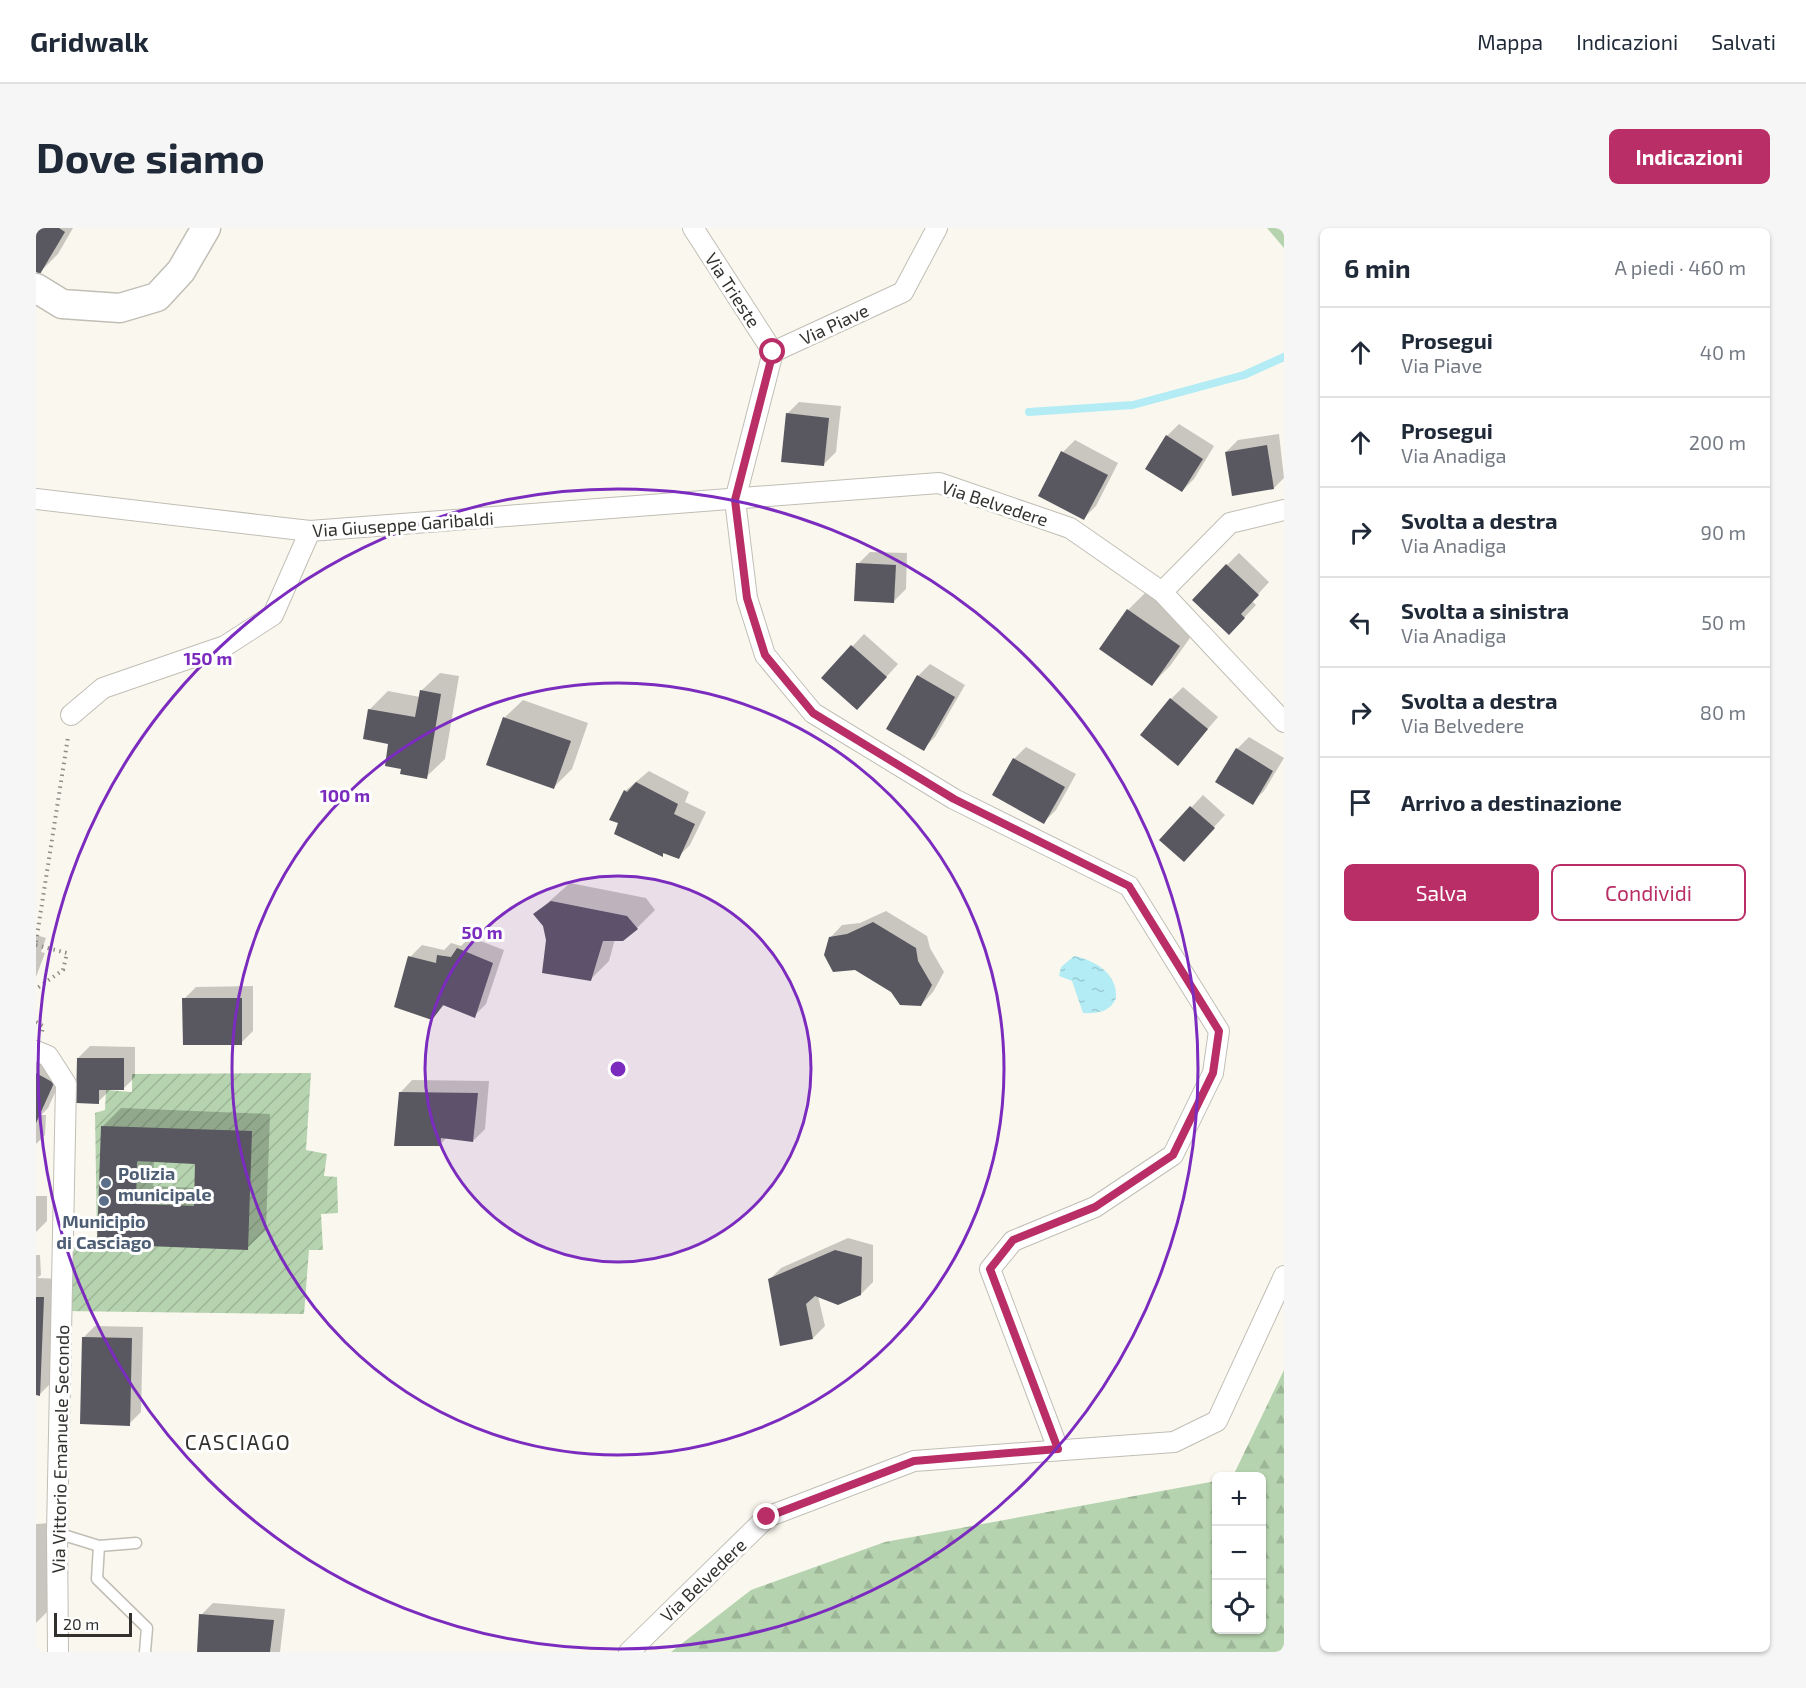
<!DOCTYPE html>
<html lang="it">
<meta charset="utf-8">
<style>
body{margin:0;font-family:"Exo 2",sans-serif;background:#f6f6f7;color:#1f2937}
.controls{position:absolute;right:18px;bottom:18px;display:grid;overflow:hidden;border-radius:9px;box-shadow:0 2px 4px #0004}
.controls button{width:54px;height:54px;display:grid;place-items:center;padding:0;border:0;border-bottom:2px solid #e0e1e3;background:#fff;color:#1f2937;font:30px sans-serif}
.scale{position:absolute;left:18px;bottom:15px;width:78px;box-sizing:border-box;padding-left:6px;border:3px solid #32312d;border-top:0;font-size:16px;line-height:21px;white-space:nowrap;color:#32312d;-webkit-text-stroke:4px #fff;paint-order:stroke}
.stop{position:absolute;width:18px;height:18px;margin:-14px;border:4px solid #b92e66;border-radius:50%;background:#fff}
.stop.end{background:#b92e66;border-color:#fff;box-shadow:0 2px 6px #0008}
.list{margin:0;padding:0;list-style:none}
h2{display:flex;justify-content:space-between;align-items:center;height:78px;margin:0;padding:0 24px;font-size:26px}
h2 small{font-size:20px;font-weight:400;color:#747a83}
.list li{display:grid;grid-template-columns:39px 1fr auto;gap:18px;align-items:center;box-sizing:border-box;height:90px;padding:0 24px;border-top:2px solid #e0e1e3}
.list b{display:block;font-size:22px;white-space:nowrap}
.list p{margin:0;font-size:20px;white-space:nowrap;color:#747a83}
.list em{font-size:20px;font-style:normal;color:#747a83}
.actions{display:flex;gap:12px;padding:18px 24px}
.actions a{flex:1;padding:14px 0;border:2px solid #b92e66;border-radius:9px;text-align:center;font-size:21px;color:#b92e66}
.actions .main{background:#b92e66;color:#fff}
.icon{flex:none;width:33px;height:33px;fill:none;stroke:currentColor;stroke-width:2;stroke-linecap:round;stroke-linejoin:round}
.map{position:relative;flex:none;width:1248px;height:1424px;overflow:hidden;border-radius:9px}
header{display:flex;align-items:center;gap:36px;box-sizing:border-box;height:84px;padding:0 30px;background:#fff;border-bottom:2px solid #e0e1e3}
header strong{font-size:28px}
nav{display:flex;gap:33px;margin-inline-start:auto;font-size:21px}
.intro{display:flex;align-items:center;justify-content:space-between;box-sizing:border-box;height:144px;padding:0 36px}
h1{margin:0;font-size:42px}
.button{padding:15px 27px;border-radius:9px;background:#b92e66;color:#fff;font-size:21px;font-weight:700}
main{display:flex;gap:36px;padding:0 36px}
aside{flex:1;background:#fff;border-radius:9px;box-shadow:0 2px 4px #0004}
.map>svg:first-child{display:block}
.forest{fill:url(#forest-firs)}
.garden{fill:url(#garden-furrows)}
.pitch{fill:#b6d3af}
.water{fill:url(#water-ripples)}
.shadow{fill:#0003;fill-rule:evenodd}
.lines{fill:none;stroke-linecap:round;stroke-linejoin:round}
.stream{stroke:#b3ecf5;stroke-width:8}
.building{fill:#595760;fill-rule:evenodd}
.lane-casing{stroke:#c0beb5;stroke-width:13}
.street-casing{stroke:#c0beb5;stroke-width:22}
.secondary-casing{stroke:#c0beb5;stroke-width:31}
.path{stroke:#8f8d86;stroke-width:4;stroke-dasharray:1.5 4.5;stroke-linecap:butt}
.lane{stroke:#fff;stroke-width:10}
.street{stroke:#fff;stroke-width:20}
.secondary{stroke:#fff;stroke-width:28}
.route{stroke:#b92e66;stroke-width:8}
.ring{fill:none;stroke:#7b2cbf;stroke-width:3}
.service-dot{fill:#5c6f8a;stroke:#fff;stroke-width:2}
.labels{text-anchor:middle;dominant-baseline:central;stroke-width:6;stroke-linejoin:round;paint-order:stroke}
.street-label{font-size:18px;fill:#32312d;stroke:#fff}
.service-label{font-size:18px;font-weight:bold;fill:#4e5e75;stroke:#fff;text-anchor:start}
.quarter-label{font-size:21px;letter-spacing:1.5px;fill:#32312d;stroke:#fff}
.centre{fill:#7b2cbf;stroke:#fff;stroke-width:3}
.ring-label{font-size:18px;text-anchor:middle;font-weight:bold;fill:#7b2cbf;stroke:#fff;stroke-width:6;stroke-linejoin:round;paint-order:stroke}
</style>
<header>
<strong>Gridwalk</strong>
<nav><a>Mappa</a><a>Indicazioni</a><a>Salvati</a></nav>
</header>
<div class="intro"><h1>Dove siamo</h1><a class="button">Indicazioni</a></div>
<main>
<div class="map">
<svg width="1248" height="1424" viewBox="0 0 1248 1424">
<defs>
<pattern id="forest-firs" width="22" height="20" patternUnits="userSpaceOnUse" patternTransform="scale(1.5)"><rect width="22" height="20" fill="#b6d3af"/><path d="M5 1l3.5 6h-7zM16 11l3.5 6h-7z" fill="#9db697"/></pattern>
<pattern id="garden-furrows" width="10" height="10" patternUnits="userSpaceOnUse" patternTransform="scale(1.5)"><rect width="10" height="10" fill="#b6d3af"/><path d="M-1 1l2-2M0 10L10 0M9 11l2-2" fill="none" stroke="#9db697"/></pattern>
<pattern id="water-ripples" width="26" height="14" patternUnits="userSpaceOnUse" patternTransform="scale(1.5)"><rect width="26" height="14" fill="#b3ecf5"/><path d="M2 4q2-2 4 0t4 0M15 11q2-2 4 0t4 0" fill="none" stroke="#9acbd2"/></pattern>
</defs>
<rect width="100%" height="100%" fill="#faf8ee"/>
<path class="forest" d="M1248,1142V1424H635L715,1362L849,1314L1180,1253V1402H1226V1248H1197Z"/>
<path class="garden" d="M275,845L270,922L291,926L288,948L301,949L302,985L285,986L287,1022H273L268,1086L26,1083L28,1022L61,1013L59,885L69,882L70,862L96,864V846Z"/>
<path class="pitch" d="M1231,0H1248V20Z"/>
<path class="water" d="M1038,728C1059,732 1082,746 1080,770C1075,784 1060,786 1047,785L1036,753L1023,748L1025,739Z"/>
<g class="shadow">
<path d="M0,0H37L22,26L4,44L0,42Z"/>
<path d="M763,174L805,178L800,224L788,236L751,186Z"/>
<path d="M1143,196L1178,218L1158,251L1146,263L1111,240L1131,208Z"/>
<path d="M1243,206L1248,250L1238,260L1190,224L1202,212Z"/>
<path d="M1039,212L1082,235L1060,278L1048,290L1027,224Z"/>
<path d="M834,324L871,325L870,361L858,373L822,336Z"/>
<path d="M1203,325L1233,354L1216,373L1220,377L1205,393L1191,337Z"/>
<path d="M1110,364L1161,400L1134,438L1116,456L1092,382Z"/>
<path d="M828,406L862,436L833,468L787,450Z"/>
<path d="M894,436L929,457L899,509L887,521L882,448Z"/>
<path d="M404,445L423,448L409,531L390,549L367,540L333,482L352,463L384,469L385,463Z"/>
<path d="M1147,459L1182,489L1142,536L1135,471Z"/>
<path d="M487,472L552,495L536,541L517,560L468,490Z"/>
<path d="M1213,509L1248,530L1228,563L1216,575L1201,521Z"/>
<path d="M990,519L1040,546L1020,582L1008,594L958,566L978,531Z"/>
<path d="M613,543L653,564L649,574L670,584L654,617L642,629L629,624L626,627L584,595L589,563Z"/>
<path d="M1167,567L1189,587L1159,620L1125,612Z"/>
<path d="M534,655L610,670L619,682L601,700L579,711L573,733L554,752L511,712L509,697L499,686Z"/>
<path d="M850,683L891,708L894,720L908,744L897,764L885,777L856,763L794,710L806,697L824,695Z"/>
<path d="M0,707L10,710L5,724L9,725L0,749Z"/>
<path d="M434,709L468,722L450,776L438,788L409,776L396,791L374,729L386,717L408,722L415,715L425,718Z"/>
<path d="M217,758V803L205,815L148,771L160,759Z"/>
<path d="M54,818L99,819V849L87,861H75L62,874L42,830Z"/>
<path d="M0,827L29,843L12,880L5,887H10L9,907L0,916Z"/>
<path d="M376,852L453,853L449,901L437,913L411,909L404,917L364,865Z"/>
<path d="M85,880L234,886L230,1002L211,1020L62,1015L67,898ZM118,933L161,934L160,960L117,958Z"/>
<path d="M0,968H11V993L0,1004Z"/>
<path d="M812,1010L837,1017V1054L825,1066L782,1068L789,1098L777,1110L733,1052L745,1040Z"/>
<path d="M0,1027H4L5,1047L1,1050L25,1051L22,1148L4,1166H0Z"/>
<path d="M59,1098L107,1099L105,1184L93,1196L47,1110Z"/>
<path d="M14,1295L16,1379L0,1395V1296Z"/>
<path d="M177,1375L249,1381L244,1424H163L165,1387Z"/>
</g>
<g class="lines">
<path class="stream" d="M993,184L1097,177L1208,147L1248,129"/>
</g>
<g class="building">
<path d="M0,0H23L29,4L4,46L0,44Z"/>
<path d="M750,185L793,190L788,238L745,234Z"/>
<path d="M1130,207L1167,231L1146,264L1109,241Z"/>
<path d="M1231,217L1238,261L1196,268L1189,224Z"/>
<path d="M1025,223L1072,247L1048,292L1002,268Z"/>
<path d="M820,335L860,337L858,375L818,373Z"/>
<path d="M1190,336L1223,367L1205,386L1209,390L1193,407L1156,372Z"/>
<path d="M1091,381L1144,418L1116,458L1063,421Z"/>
<path d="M815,417L851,449L821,482L785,450Z"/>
<path d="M881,447L919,469L888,523L850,501Z"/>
<path d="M384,462L405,466L391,551L364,546L365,541L349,538L352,516L327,511L332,481L379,489Z"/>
<path d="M1134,470L1172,501L1142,538L1104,507Z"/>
<path d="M467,489L535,513L518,561L450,537Z"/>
<path d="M1200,520L1237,543L1217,577L1179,554Z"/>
<path d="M977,530L1029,559L1008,596L956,567Z"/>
<path d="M600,554L642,576L638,586L659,596L643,631L627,625V629L578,606L582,595L573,592L588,562L591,564Z"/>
<path d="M1154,578L1179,600L1148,634L1123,612Z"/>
<path d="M515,673L591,688L602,701L587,713H567L555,753L506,745L510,712L507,698L497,686Z"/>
<path d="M837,694L880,720L882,733L896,757L885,778L864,777L855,764L819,742L797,744L788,727L793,709L811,706Z"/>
<path d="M421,720L457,735L439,790L407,777L396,792L358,779L372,728L400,735L401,727L415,729Z"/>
<path d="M146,770H206V817H147Z"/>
<path d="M41,830H88V862H63V876L40,875Z"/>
<path d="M0,845L18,855L0,895Z"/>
<path d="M363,864L442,865L437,914L405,910L404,918H358Z"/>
<path d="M65,898L216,903L212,1022L61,1016ZM101,933L159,936L158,978L100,976Z"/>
<path d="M799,1022L826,1029L825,1067L802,1077L779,1068L770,1076L777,1111L744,1118L732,1051Z"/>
<path d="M0,1069H8L4,1168L0,1167Z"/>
<path d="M46,1109L96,1110L94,1198L44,1196Z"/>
<path d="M163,1386L238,1392L234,1424H161Z"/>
</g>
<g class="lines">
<g class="lane-casing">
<g id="lane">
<path d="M21,1305L63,1318"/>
<path d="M100,1315L63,1318L61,1351L111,1400L109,1424"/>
</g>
</g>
<g class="street-casing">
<g id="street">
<path d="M657,0L737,124"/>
<path d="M737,124L699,272L711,370L729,427L777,485L918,571L1093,658L1183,803L1177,845L1137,927L1059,979L977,1013L954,1041L1022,1221"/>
<path d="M737,124L867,64L901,0"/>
<path d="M0,271L274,303L903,255L1034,300L1126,364L1248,494"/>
<path d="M1126,364L1194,295L1248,282"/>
<path d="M35,487L67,460L189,418L237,387L274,303"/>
<path d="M0,823L12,828L30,856L21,1305L22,1424"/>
<path d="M593,1424L731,1289L878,1233L1138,1214L1181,1193L1248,1048"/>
</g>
</g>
<g class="secondary-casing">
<path id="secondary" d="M0,60L26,76L84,80L121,69L145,43L170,0"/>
</g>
<g class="path">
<path d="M0,714L32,509"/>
<path d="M0,717L31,725L27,742L0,761"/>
<path d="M0,794L7,798L6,804"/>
</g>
<use href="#lane" class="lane"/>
<use href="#street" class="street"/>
<use href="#secondary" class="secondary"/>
</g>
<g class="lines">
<path class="route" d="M731,1289L878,1233L1022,1221L954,1041L977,1012L1059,979L1137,927L1177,845L1183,803L1093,658L918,571L777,485L729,427L711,370L699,272L737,124"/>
</g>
<circle cx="582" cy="841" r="193" fill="#7b2cbf" fill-opacity=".12"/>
<g class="ring">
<circle cx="582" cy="841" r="193"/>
<circle cx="582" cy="841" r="386"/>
<circle cx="582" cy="841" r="580"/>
</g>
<g class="service-dot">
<circle cx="70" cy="955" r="6"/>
<circle cx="68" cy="973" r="6"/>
</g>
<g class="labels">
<g class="street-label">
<text transform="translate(697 62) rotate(57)">Via Trieste</text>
<text transform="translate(798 96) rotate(-25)">Via Piave</text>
<text transform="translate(959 275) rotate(18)">Via Belvedere</text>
<text transform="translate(367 296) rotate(-4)">Via Giuseppe Garibaldi</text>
<text transform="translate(24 1221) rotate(-89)">Via Vittorio Emanuele Secondo</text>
<text transform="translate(667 1352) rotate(-44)">Via Belvedere</text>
</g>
<g class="service-label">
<text x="82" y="945">Polizia<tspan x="82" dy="21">municipale</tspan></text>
<text x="68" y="993" text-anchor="middle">Municipio<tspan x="68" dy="21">di Casciago</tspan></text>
</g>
<g class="quarter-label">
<text x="202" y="1213">CASCIAGO</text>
</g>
</g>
<circle cx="582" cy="841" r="9" class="centre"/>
<g class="ring-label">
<text x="172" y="437">150 m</text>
<text x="309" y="574">100 m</text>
<text x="446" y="711">50 m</text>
</g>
</svg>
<div class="controls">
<button>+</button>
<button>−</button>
<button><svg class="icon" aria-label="locate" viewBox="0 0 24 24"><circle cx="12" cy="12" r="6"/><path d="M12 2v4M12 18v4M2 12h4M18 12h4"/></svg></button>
</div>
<div class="scale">20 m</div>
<div class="stop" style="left:737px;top:124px"></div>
<div class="stop end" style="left:731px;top:1289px"></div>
</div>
<aside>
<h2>6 min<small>A piedi · 460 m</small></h2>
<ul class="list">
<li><svg class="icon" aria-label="ahead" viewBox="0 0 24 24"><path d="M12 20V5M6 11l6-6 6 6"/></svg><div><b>Prosegui</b><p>Via Piave</p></div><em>40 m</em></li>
<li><svg class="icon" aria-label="ahead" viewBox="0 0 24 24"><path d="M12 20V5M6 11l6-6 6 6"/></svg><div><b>Prosegui</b><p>Via Anadiga</p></div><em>200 m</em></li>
<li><svg class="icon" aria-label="right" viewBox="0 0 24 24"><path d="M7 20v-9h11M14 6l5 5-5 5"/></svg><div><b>Svolta a destra</b><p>Via Anadiga</p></div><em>90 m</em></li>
<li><svg class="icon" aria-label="left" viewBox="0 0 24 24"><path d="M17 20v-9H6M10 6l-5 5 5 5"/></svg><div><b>Svolta a sinistra</b><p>Via Anadiga</p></div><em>50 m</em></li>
<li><svg class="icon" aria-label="right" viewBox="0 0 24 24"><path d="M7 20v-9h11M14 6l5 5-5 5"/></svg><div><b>Svolta a destra</b><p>Via Belvedere</p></div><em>80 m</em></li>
<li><svg class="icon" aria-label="arrive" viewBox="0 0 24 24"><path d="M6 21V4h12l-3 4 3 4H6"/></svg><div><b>Arrivo a destinazione</b></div></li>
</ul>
<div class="actions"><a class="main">Salva</a><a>Condividi</a></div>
</aside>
</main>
